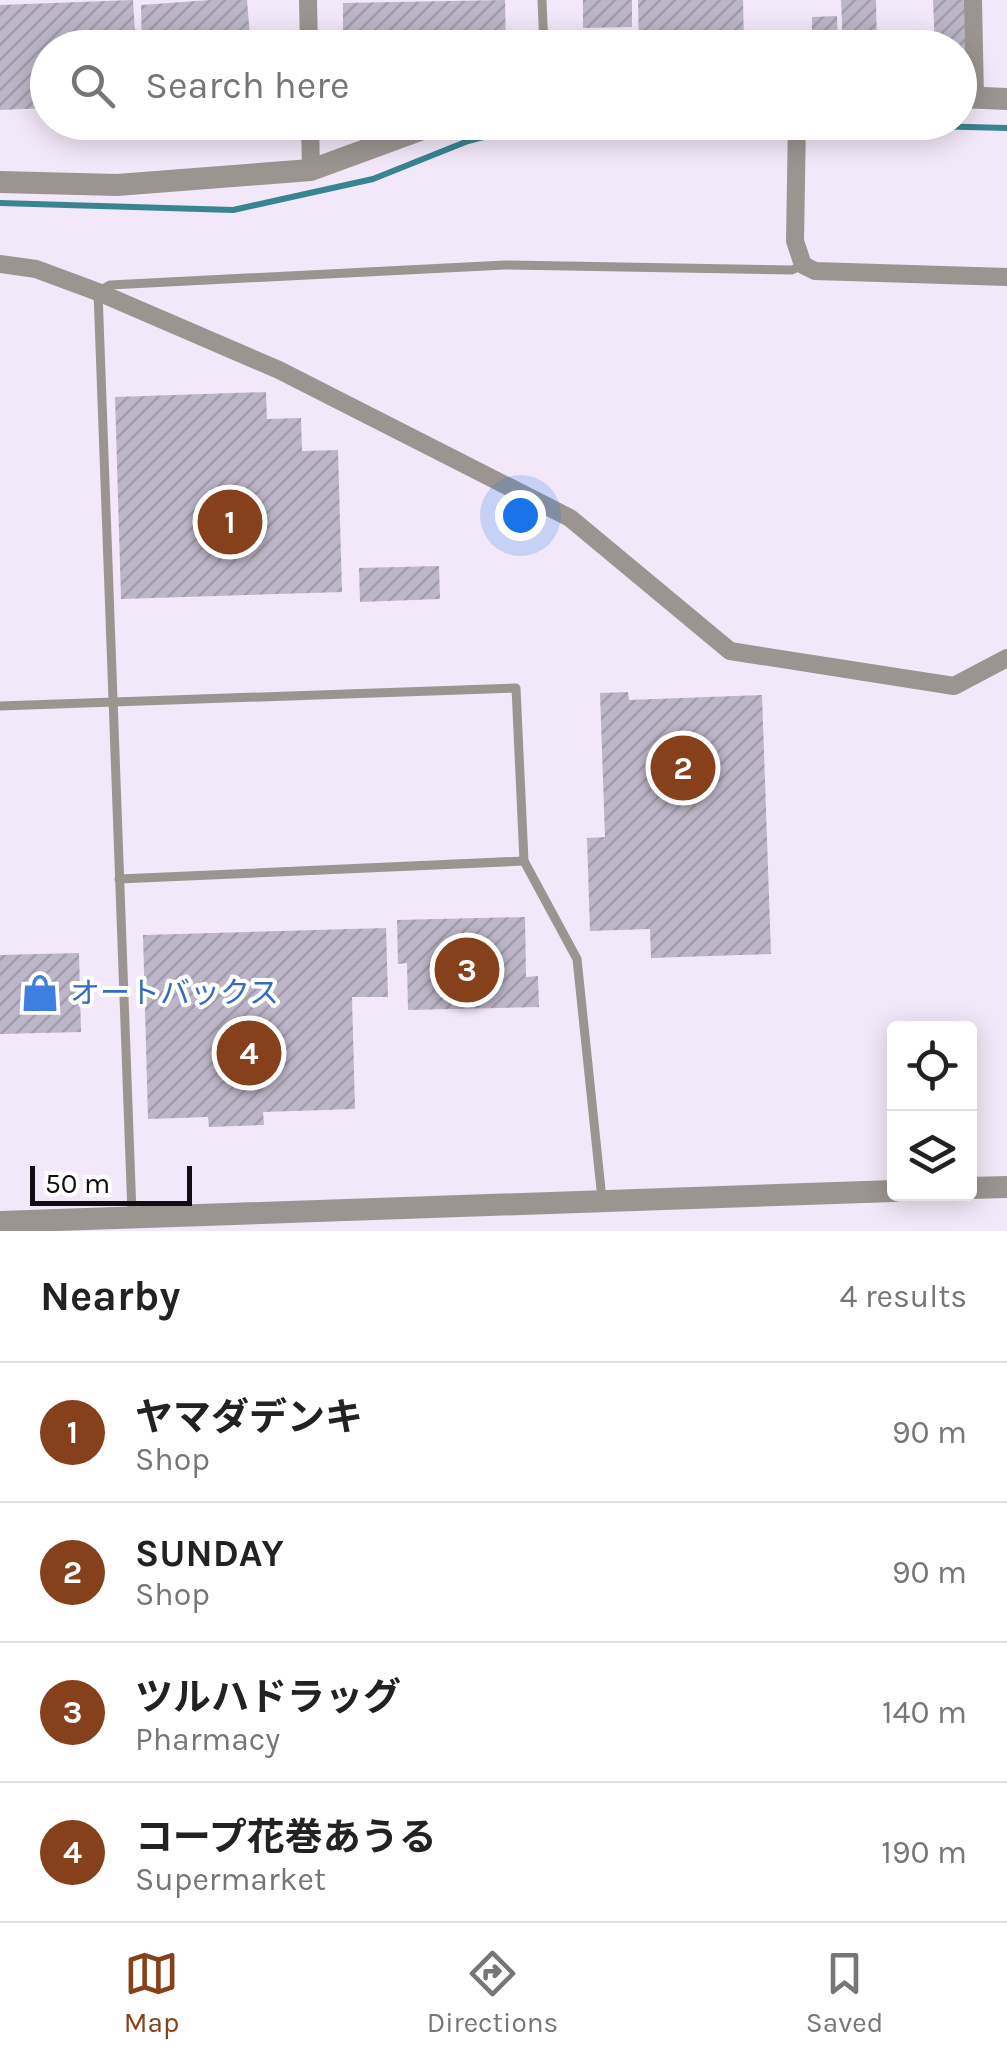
<!DOCTYPE html>
<meta charset="utf-8">
<style>
body{margin:0;font-family:Karla,"Noto Sans JP",sans-serif;background:#f2f2f2;color:#222}
.controls{position:absolute;right:30px;bottom:30px;display:grid;overflow:hidden;border-radius:10px;box-shadow:0 5px 25px #0003}
.controls button{width:90px;height:90px;display:grid;place-items:center;padding:0;border:0;border-bottom:2px solid #e0e0e0;background:#fff;color:#222;font:50px sans-serif}
.scale{position:absolute;left:30px;bottom:25px;width:162px;box-sizing:border-box;padding-left:10px;border:5px solid #110d13;border-top:0;font-size:28px;line-height:35px;white-space:nowrap;color:#110d13;-webkit-text-stroke:8px #fff;paint-order:stroke}
.you{position:absolute;left:520px;top:515px;width:35px;height:35px;margin:-25px;border:8px solid #fff;border-radius:50%;background:#1a73e8;box-shadow:0 0 0 15px #1a73e833}
.badge{display:grid;place-items:center;width:65px;height:65px;border-radius:50%;background:#86401b;color:#fff;font-size:32px;font-weight:700}
.pin{position:absolute;translate:-50% -50%;border:5px solid #fff;box-shadow:0 2px 10px #0006}
.list{margin:0;padding:0;list-style:none}
h2{display:flex;justify-content:space-between;align-items:center;height:130px;margin:0;padding:0 40px;font-size:42px}
h2 small{font-size:32px;font-weight:400;color:#767676}
.list li{display:grid;grid-template-columns:65px 1fr auto;gap:30px;align-items:center;box-sizing:border-box;height:140px;padding:0 40px;border-top:2px solid #e0e0e0}
.list b{display:block;font-size:38px;white-space:nowrap}
.list p{margin:0;font-size:32px;white-space:nowrap;color:#767676}
.list em{font-size:32px;font-style:normal;color:#767676}
.icon{flex:none;width:55px;height:55px;fill:none;stroke:currentColor;stroke-width:2;stroke-linecap:round;stroke-linejoin:round}
.map{position:relative;flex:none;width:1007px;height:1231px;overflow:hidden}
.search{position:absolute;background:#fff;box-shadow:0 5px 25px #0003;left:30px;right:30px;top:30px;height:110px;display:flex;align-items:center;gap:25px;box-sizing:border-box;padding:0 35px;border-radius:55px;color:#767676;font-size:38px}
.sheet{height:690px;background:#fff}
nav{display:flex;justify-content:space-around;align-items:center;box-sizing:border-box;height:140px;border-top:2px solid #e0e0e0;background:#fff;font-size:28px;color:#767676}
nav a{display:grid;justify-items:center;gap:5px}
nav .on{color:#86401b}
.map>svg:first-child{display:block}
.lines{fill:none;stroke-linecap:round;stroke-linejoin:round}
.stream{stroke:#388490;stroke-width:6}
.building{fill:url(#building-hatch)}
.service{stroke:#9c9490;stroke-width:9}
.minor{stroke:#9c9490;stroke-width:18}
.tertiary{stroke:#9c9490;stroke-width:22}
.labels{text-anchor:middle;dominant-baseline:central;stroke-width:8;stroke-linejoin:round;paint-order:stroke}
.shop-label{font-size:30px;fill:#366cbe;stroke:#fff;text-anchor:start}
</style>
<div class="map">
<svg width="1007" height="1231" viewBox="0 0 1007 1231">
<defs>
<pattern id="building-hatch" width="6" height="6" patternUnits="userSpaceOnUse" patternTransform="scale(2.5)"><rect width="6" height="6" fill="#bcb6c8"/><path d="M-1 1l2-2M0 6l6-6M5 7l2-2" fill="none" stroke="#a19bab"/></pattern>
</defs>
<rect width="100%" height="100%" fill="#f3e8f9"/>
<g class="lines">
<g class="stream">
<path d="M815,123L1007,128"/>
<path d="M0,203L233,210L373,179L468,141L542,122"/>
</g>
</g>
<g class="building">
<path d="M133,0L136,48H48V108L0,110V5Z"/>
<path d="M210,0H247L251,48H142L141,5Z"/>
<path d="M505,0L506,48H343V3Z"/>
<path d="M583,0H632V27L583,28Z"/>
<path d="M638,0H743L744,48H639Z"/>
<path d="M841,0H876L877,48H843Z"/>
<path d="M933,0H965L966,74H960V48H935Z"/>
<path d="M837,16L838,48H802L801,32H812V17Z"/>
<path d="M266,392L267,419L301,418L302,451L338,450L342,592L121,599L115,397Z"/>
<path d="M439,566L440,599L360,602L359,568Z"/>
<path d="M628,692L629,700L762,695L771,954L651,958L650,929L590,931L587,838L605,837L600,693Z"/>
<path d="M525,917L526,977L538,976L539,1007L408,1010L407,963L398,964L397,920Z"/>
<path d="M386,928L388,997H352L355,1109L263,1112L264,1125L209,1127L208,1117L148,1119L143,935Z"/>
<path d="M79,953L81,1032L0,1034V955Z"/>
</g>
<g class="lines">
<g class="service">
<path d="M542,0L544,48"/>
<path d="M0,706L516,688L524,861"/>
<path d="M119,879L524,861L577,959L602,1199"/>
<path d="M132,1214L98,292L110,285L505,265L792,270L803,265"/>
</g>
<g class="minor">
<path d="M308,0L309,48"/>
<path d="M973,0L975,97"/>
<path d="M310,122L311,170"/>
<path d="M797,122L795,241L803,265L815,271L1007,277"/>
<path d="M0,264L36,269L98,292L279,370L570,518L730,651L954,686L1007,658"/>
</g>
<g class="tertiary">
<path d="M960,97L1007,99"/>
<path d="M0,182L117,185L311,170L442,122"/>
<path d="M970,1188L1007,1187"/>
<path d="M0,1222L894,1191"/>
</g>
</g>
<defs>
<g id="shop-bare" transform="scale(3)"><path d="M-5-2.5h2.3a2.7 3.5 0 0 1 5.4 0H5L5.5 6h-11ZM-1.5-2.5h3a1.5 2.3 0 0 0-3 0Z" fill="#3f7fe0" stroke="#fff" stroke-width="2.5" paint-order="stroke"/></g>
</defs>
<g fill-rule="evenodd">
<use href="#shop-bare" x="40" y="993"/>
</g>
<g class="labels">
<g class="shop-label">
<text x="70" y="993">オートバックス</text>
</g>
</g>
</svg>
<div class="controls">
<button><svg class="icon" aria-label="locate" viewBox="0 0 24 24"><circle cx="12" cy="12" r="6"/><path d="M12 2v4M12 18v4M2 12h4M18 12h4"/></svg></button>
<button><svg class="icon" aria-label="layers" viewBox="0 0 24 24"><path d="M12 4l9 5-9 5-9-5zM3 14l9 5 9-5"/></svg></button>
</div>
<div class="scale">50 m</div>
<div class="you"></div>
<div class="pin badge" style="left:230px;top:522px">1</div>
<div class="pin badge" style="left:683px;top:768px">2</div>
<div class="pin badge" style="left:467px;top:970px">3</div>
<div class="pin badge" style="left:249px;top:1053px">4</div>
<div class="search"><svg class="icon" aria-label="search" viewBox="0 0 24 24"><circle cx="10" cy="10" r="6"/><path d="M15 15l6 6"/></svg>Search here</div>
</div>
<section class="sheet">
<h2>Nearby<small>4 results</small></h2>
<ul class="list">
<li><span class="badge">1</span><div><b>ヤマダデンキ</b><p>Shop</p></div><em>90 m</em></li>
<li><span class="badge">2</span><div><b>SUNDAY</b><p>Shop</p></div><em>90 m</em></li>
<li><span class="badge">3</span><div><b>ツルハドラッグ</b><p>Pharmacy</p></div><em>140 m</em></li>
<li><span class="badge">4</span><div><b>コープ花巻あうる</b><p>Supermarket</p></div><em>190 m</em></li>
</ul>
</section>
<nav>
<a class="on"><svg class="icon" aria-label="map" viewBox="0 0 24 24"><path d="M3 6l6-2 6 2 6-2v14l-6 2-6-2-6 2zM9 4v14M15 6v14"/></svg>Map</a>
<a><svg class="icon" aria-label="directions" viewBox="0 0 24 24"><path d="M12 3l9 9-9 9-9-9zM9 14v-3h6M13 9l2 2-2 2"/></svg>Directions</a>
<a><svg class="icon" aria-label="saved" viewBox="0 0 24 24"><path d="M7 4h10v16l-5-4-5 4z"/></svg>Saved</a>
</nav>
